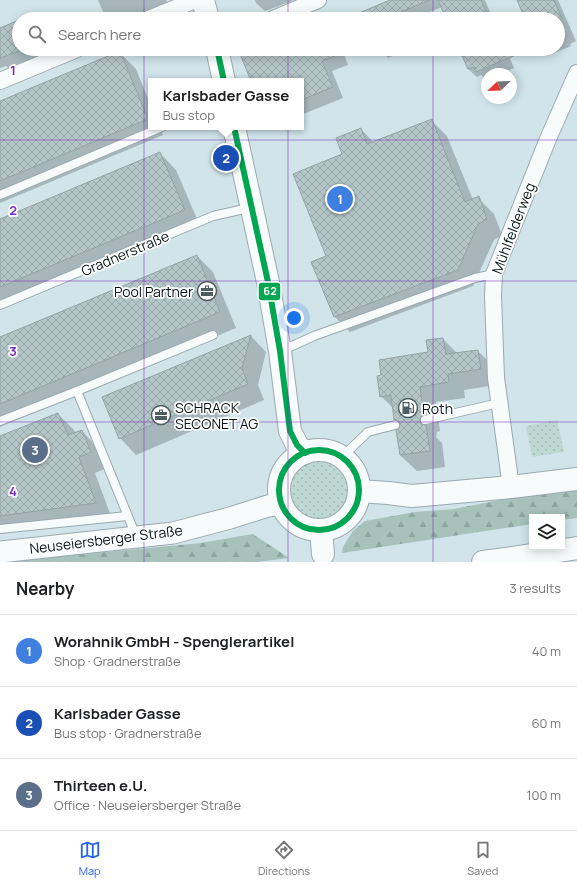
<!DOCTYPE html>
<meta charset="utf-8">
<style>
body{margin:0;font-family:Manrope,sans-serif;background:#f2f2f2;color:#202124}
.controls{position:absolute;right:12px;bottom:12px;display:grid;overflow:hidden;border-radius:0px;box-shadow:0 2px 10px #0003}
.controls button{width:36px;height:36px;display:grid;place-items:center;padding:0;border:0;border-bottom:1px solid #e0e0e0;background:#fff;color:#202124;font:20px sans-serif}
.compass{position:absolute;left:481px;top:68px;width:36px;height:36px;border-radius:50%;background:#fff;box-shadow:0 2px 10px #0003;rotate:247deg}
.you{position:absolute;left:294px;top:318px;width:14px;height:14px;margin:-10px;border:3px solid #fff;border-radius:50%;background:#1a73e8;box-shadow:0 0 0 6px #1a73e833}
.badge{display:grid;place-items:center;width:26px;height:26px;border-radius:50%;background:#2563eb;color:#fff;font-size:13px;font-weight:700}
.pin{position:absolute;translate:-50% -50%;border:2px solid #fff;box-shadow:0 1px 4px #0006}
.popup{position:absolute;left:148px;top:78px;width:156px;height:52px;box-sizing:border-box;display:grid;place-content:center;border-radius:0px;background:#fff;filter:drop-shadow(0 1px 3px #0005);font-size:13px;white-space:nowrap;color:#757577}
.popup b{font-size:15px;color:#202124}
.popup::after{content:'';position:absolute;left:50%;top:100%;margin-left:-8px;border:8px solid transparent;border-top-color:#fff}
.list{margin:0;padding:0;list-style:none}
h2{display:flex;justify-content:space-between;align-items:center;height:52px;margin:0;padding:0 16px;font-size:17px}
h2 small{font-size:13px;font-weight:400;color:#757577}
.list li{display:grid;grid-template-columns:26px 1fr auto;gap:12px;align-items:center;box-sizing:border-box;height:72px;padding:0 16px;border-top:1px solid #e0e0e0}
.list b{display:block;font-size:15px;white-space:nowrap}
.list p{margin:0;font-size:13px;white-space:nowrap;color:#757577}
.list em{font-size:13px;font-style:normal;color:#757577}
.icon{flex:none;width:22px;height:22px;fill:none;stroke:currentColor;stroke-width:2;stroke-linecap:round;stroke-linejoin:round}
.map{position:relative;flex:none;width:577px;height:562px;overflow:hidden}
.search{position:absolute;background:#fff;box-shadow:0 2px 10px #0003;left:12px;right:12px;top:12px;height:44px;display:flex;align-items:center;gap:10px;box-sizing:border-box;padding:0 14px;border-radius:22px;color:#757577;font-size:15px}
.sheet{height:268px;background:#fff}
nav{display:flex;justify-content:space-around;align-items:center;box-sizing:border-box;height:56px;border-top:1px solid #e0e0e0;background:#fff;font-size:11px;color:#757577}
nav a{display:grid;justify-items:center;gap:2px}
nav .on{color:#2563eb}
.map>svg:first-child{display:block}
.grass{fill:url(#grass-dots)}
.forest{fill:url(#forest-firs)}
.shadow{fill:#0003}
.building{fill:url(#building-cross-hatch);stroke:#94a4a6}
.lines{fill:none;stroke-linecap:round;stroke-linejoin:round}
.service-casing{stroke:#9aaaaf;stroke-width:10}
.minor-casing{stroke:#9aaaaf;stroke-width:18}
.tertiary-casing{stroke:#9aaaaf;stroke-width:23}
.secondary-casing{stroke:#9aaaaf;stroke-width:24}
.motorway-casing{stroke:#9aaaaf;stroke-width:24}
.service{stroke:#f8fbfc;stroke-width:8}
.minor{stroke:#f8fbfc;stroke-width:16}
.tertiary{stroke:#f8fbfc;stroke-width:21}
.secondary{stroke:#f8fbfc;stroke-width:22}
.motorway{stroke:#f8fbfc;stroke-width:22}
.bus-1-casing{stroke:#fff;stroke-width:9}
.bus-1{stroke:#00a651;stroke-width:6}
.grid{fill:none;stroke:#7b2cbf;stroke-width:1;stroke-opacity:0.55}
.labels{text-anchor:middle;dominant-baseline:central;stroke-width:3.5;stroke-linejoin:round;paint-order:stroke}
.street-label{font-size:14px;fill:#061417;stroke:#fff}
.poi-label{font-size:14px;fill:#061417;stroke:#fff;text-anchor:start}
.grid-label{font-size:13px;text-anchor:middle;font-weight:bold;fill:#7b2cbf;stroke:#fff;stroke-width:3.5;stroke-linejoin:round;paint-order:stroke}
.line-badge{stroke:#fff;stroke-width:1.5}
.badge-label{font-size:11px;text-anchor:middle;font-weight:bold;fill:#fff}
</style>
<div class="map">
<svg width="577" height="562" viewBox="0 0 577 562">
<defs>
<pattern id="grass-dots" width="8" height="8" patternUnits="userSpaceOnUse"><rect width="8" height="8" fill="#bed8d2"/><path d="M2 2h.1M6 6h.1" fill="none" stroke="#a2b8b4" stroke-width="1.8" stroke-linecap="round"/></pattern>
<pattern id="forest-firs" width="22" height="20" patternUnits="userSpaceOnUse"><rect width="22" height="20" fill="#a6c2bb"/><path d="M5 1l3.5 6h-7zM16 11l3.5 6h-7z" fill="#8da6a0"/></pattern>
<pattern id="building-cross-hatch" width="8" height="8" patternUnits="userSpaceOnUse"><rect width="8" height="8" fill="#b5c6c8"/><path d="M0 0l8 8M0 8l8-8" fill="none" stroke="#9aa9ab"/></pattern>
</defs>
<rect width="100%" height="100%" fill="#d0e4ea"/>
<g class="grass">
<path d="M557,420L564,452L532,457L526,426Z"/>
<circle cx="318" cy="490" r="29"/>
</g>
<g class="forest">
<path d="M577,488V518L562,520V517H532V524L342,553L343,547L353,531L365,521L415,512L454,509L525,495Z"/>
<path d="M253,534L289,558L257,562H0L201,543Z"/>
</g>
<g class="shadow">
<path d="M98,0H166L169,7L150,19H108L105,16Z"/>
<path d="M255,0H292V1L265,11L256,3Z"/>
<path d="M393,0H485L493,19H447L442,7L413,19H367Z"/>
<path d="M518,0H558L576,41L570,44L571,46L547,56L540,49H558V19H526Z"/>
<path d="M36,14L41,19H24Z"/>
<path d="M19,21V49H57L12,71L6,66L0,68V29Z"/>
<path d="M247,49H342L348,65L332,71L343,98L301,115V81H252Z"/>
<path d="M379,49H408L388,58Z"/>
<path d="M460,49H506L514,68L498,74H487V79H485L481,75L477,77L468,69Z"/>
<path d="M119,52L136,69L151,106V127H160L163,135L0,203V102Z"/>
<path d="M431,120L447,136L473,200L478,198L494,214L502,235L494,240L473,286L350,332L334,316L327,257L343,155L361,129L374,143Z"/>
<path d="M160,153L176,170L200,226L0,310V220Z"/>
<path d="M197,256L213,272L236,328L0,427V338Z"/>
<path d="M251,336L266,352L258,385L264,400L136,455L120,438Z"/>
<path d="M443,339L458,354L478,351L494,367L496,385L464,390L465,398L436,402L440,431L437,432L436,437L442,443L445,467L417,471L400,455V429L401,425L395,419L394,409L381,396L430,353Z"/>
<path d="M58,414L74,430L76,434L82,431L98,448L107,468L95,473L112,519L0,534V437Z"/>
</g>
<g class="building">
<path d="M390,0H430L384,19H345Z"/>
<path d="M438,0H481L489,19H446Z"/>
<path d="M517,0H554L562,19H525Z"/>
<path d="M19,20V51L0,58V28Z"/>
<path d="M238,49H349V50L322,61L333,87L301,100V81H251Z"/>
<path d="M459,49H530L476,72L474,67L468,69Z"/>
<path d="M120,51L148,119L0,181V101Z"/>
<path d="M432,119L465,202L479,196L487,219L478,224L458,270L334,317L311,262L326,256L293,174L342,154L336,138L361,128L367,144Z"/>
<path d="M160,152L185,210L0,287V219Z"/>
<path d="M197,255L220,312L0,404V337Z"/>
<path d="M251,335L242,368L248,384L119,439L102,397Z"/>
<path d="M443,338L446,354L478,350L481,369L448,374L449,382L420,387L424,415L421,416L420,421L421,424L426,425L430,451L400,455L396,430L399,429L400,424L399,421L394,420L391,395L380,397L377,376L381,375L379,360L428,352L426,340Z"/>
<path d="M58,413L68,435L82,430L91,452L79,457L96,503L0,516V436Z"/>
</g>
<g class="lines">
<g class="service-casing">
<g id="service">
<path d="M0,195L162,127"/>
<path d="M0,305L213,216L240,210L250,206"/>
<path d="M281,351L314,336L475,278L494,274"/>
<path d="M77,391L136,536"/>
<path d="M425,420L499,403"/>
<path d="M0,421L77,391L213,335"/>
<path d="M342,457L368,432L395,425"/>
<path d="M0,529L127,516"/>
</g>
</g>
<g class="minor-casing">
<g id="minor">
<path d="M149,19L195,0"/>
<path d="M273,19L318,0"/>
<path d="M0,81L77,49"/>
<path d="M511,487L496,378L493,296L494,274L548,139L577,73"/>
</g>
</g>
<g class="tertiary-casing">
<path id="tertiary" d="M0,552L173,533L230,518L268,506L282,504"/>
</g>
<g class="secondary-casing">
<g id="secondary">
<path d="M203,0L208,19"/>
<path d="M217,49L224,81"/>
<path d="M234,127L268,282L280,351L290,431L297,445L305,453"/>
<circle cx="319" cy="490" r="40"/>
<path d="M359,491L388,493L412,496L511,487L577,479"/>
<path d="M321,530L323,554"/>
</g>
</g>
<g class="motorway-casing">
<path id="motorway" d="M483,562L506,559L577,548"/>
</g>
<use href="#service" class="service"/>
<use href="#minor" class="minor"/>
<use href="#tertiary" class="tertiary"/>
<use href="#secondary" class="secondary"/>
<use href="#motorway" class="motorway"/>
<g class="bus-1-casing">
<g id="bus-1">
<path d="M217,49L224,81"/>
<path d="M234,127L268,282L280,351L290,431L297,445L305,453"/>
<circle cx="319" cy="490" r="40"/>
</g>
</g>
<use href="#bus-1" class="bus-1"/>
</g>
<path class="grid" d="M144,0V19M288,0V19M433,0V19M144,49V562M288,49V562M433,49V562M0,140H577M0,281H577M0,422H577"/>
<defs>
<g id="office-ring" transform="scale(1)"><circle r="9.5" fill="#fff" stroke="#4d5d61" stroke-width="1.5"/><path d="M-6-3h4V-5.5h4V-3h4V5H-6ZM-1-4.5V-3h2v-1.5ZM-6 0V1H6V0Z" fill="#4d5d61"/></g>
<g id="fuel-ring" transform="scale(1)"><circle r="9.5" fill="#fff" stroke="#4d5d61" stroke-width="1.5"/><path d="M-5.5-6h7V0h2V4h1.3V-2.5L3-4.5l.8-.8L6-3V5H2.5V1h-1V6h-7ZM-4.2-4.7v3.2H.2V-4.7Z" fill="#4d5d61"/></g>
</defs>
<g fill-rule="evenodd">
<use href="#office-ring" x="207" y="291"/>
<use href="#fuel-ring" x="408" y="408"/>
<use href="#office-ring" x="161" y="415"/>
</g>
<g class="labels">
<g class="street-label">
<text transform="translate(513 228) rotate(-69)">Mühlfelderweg</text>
<text transform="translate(125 253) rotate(-23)">Gradnerstraße</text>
<text transform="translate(106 539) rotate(-7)">Neuseiersberger Straße</text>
</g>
<g class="poi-label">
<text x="193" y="291" text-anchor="end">Pool Partner</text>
<text x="175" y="407">SCHRACK<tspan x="175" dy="16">SECONET AG</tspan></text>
<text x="422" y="408">Roth</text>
</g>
</g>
<g class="grid-label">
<text x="13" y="75">1</text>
<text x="13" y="215">2</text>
<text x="13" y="356">3</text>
<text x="13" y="496">4</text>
</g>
<rect class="line-badge" x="258" y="282" width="23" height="19" rx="4" fill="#00a651"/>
<g class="badge-label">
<text x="270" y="295">62</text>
</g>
</svg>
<div class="controls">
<button><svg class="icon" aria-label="layers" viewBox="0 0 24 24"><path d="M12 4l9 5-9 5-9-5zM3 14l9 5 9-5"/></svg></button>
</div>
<svg class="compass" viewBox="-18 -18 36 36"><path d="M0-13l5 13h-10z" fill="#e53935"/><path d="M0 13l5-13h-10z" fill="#757577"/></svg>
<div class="you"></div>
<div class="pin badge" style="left:340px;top:199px;background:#3f7fe0">1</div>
<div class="pin badge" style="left:226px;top:158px;background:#1a4fb4">2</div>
<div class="popup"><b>Karlsbader Gasse</b>Bus stop</div>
<div class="pin badge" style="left:35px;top:450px;background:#5c6f8a">3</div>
<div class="search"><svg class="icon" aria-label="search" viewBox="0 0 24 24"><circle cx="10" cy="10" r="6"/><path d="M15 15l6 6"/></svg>Search here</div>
</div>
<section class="sheet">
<h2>Nearby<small>3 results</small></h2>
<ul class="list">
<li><span class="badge" style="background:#3f7fe0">1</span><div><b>Worahnik GmbH - Spenglerartikel</b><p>Shop · Gradnerstraße</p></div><em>40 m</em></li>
<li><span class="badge" style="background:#1a4fb4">2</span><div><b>Karlsbader Gasse</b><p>Bus stop · Gradnerstraße</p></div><em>60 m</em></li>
<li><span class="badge" style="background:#5c6f8a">3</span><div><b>Thirteen e.U.</b><p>Office · Neuseiersberger Straße</p></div><em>100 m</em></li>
</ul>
</section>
<nav>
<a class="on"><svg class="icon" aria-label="map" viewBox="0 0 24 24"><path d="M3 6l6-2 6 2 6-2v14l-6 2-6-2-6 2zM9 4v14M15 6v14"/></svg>Map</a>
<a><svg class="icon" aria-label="directions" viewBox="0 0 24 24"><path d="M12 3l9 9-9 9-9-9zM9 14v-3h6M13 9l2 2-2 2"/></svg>Directions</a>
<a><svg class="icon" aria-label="saved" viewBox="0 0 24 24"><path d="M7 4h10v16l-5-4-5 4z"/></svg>Saved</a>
</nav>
